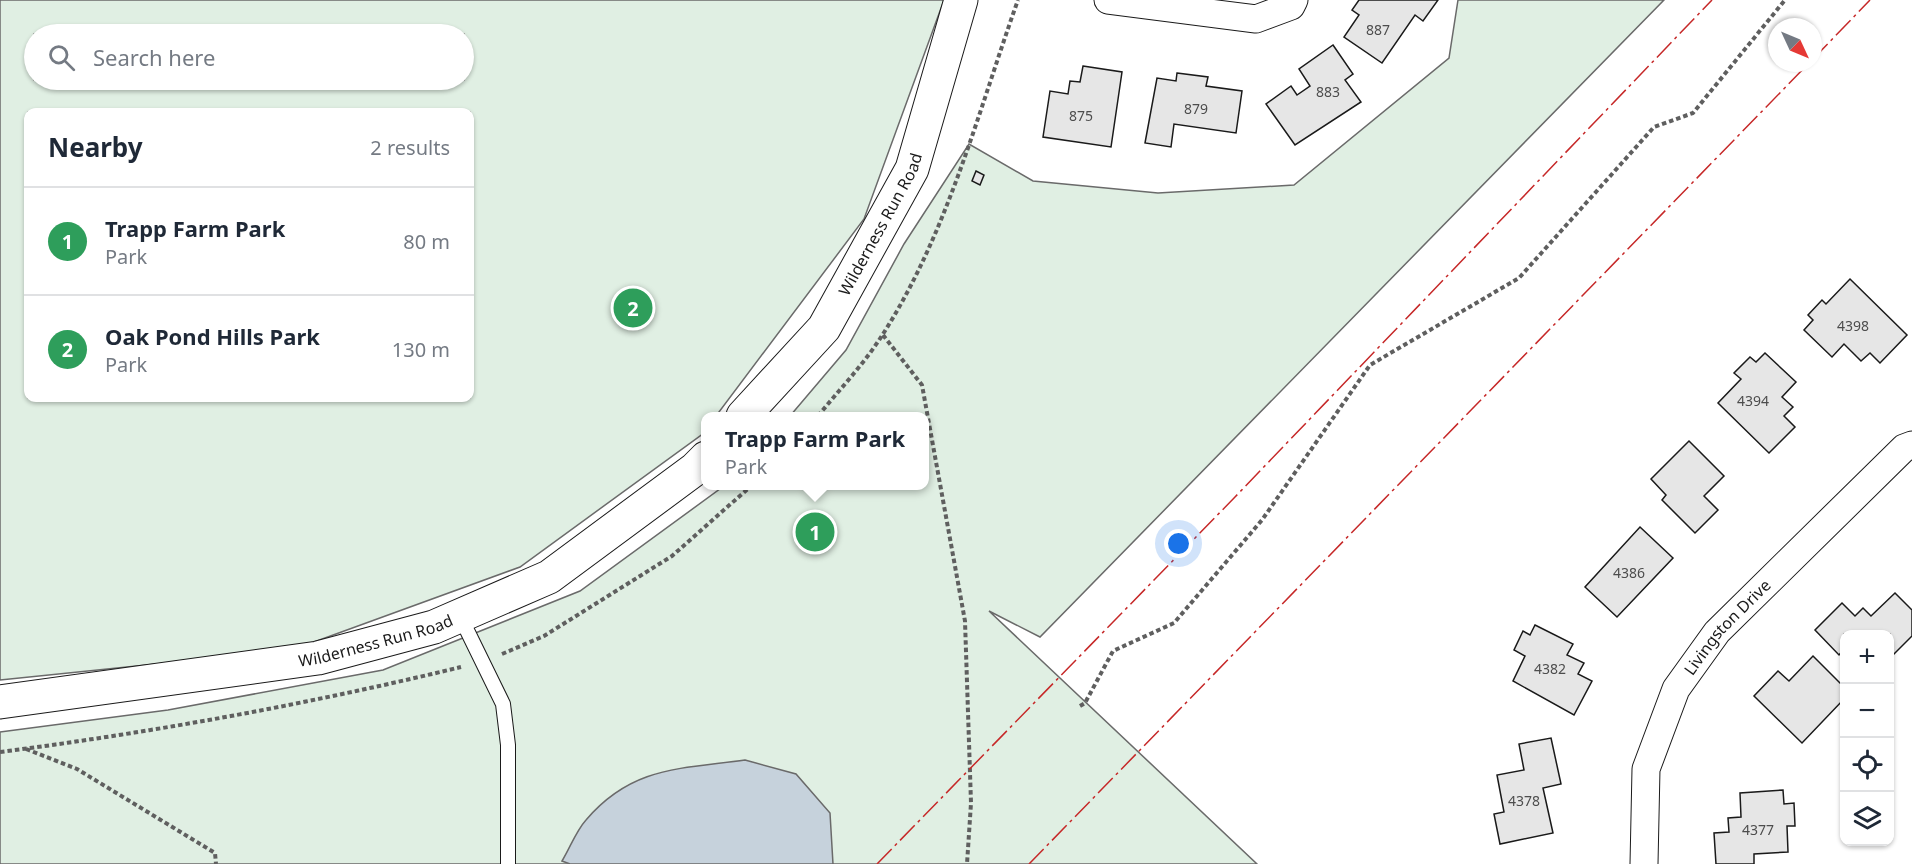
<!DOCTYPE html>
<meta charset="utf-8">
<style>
body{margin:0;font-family:"Noto Sans",sans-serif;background:#f2f2f3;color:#1f2937}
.controls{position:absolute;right:18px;bottom:18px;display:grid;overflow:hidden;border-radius:12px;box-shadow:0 2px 4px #0004}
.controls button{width:54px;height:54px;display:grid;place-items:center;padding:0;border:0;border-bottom:2px solid #e0e1e3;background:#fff;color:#1f2937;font:30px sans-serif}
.compass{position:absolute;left:1768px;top:18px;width:54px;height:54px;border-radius:50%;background:#fff;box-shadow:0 2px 4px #0004;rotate:134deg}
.you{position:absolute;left:1179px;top:544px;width:21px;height:21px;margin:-15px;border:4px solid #fff;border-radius:50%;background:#1a73e8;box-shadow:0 0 0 9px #1a73e833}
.badge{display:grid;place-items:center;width:39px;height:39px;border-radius:50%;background:#0b8043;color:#fff;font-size:20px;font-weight:700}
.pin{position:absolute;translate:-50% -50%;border:3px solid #fff;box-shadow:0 2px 6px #0006}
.popup{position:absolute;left:701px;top:412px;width:228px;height:78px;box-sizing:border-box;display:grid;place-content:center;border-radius:12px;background:#fff;filter:drop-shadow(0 2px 4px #0005);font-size:20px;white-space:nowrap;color:#747a83}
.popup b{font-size:22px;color:#1f2937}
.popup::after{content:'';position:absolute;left:50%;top:100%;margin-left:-12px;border:12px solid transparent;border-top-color:#fff}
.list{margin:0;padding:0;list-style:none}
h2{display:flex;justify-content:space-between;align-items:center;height:78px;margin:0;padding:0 24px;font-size:26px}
h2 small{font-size:20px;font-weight:400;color:#747a83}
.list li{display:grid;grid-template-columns:39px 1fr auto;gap:18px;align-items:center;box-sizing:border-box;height:108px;padding:0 24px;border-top:2px solid #e0e1e3}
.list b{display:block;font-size:22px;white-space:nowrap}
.list p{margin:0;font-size:20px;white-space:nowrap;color:#747a83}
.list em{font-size:20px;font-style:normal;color:#747a83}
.icon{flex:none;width:33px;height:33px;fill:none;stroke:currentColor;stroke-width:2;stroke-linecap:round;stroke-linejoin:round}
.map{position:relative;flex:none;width:1912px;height:864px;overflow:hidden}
.search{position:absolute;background:#fff;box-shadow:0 2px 4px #0004;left:24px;top:24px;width:450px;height:66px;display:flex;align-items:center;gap:15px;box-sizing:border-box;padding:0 21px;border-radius:33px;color:#747a83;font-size:22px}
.panel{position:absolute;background:#fff;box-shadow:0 2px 4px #0004;left:24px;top:108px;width:450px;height:294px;border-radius:12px}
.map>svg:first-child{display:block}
.green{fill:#e0efe3;stroke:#6a6a6a;stroke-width:1.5;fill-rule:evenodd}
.water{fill:#c6d2dc;stroke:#6a6a6a;stroke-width:1.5}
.building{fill:#e6e6e6;stroke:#1a1a1a;stroke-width:1.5}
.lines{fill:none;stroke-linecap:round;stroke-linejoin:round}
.service-casing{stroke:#1a1a1a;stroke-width:16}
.minor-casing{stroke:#1a1a1a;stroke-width:29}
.tertiary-casing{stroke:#1a1a1a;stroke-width:35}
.path{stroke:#5f5f5f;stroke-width:4;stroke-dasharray:4.5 3;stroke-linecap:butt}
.service{stroke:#fff;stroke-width:14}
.minor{stroke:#fff;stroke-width:27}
.tertiary{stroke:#fff;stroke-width:33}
.power{stroke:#c62828;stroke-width:1.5;stroke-dasharray:21 4.5 3 4.5;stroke-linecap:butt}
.labels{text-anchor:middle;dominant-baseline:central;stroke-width:4.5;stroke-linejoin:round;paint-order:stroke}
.number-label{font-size:14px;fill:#4d4d4d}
.street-label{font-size:16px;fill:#1a1a1a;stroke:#fff}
</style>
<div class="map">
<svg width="1912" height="864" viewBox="0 0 1912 864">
<rect width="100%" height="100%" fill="#fff"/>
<g class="green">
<path d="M0,0H944L864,219L716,416H706L704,433L520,567L292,650L0,680ZM34,34H464V80H34ZM28,112H470V398H28Z"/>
<path d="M1458,0H1664L1040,637L989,611L1257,864H0V732L168,710L383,670L580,591L724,486H924V416H790L846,350L904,244L969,144L1033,181L1158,193L1294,185L1449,58Z"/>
</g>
<path class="water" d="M745,760L796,774L830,813L833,864H570L562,861C570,848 576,831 586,820C632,766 681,769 745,760Z"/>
<g class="building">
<path d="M1359,0H1438L1423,21L1415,15L1382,63L1344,37L1359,15L1352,10Z"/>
<path d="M1333,45L1353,74L1345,80L1361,102L1295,145L1266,104L1291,86L1297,95L1310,86L1299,69Z"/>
<path d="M1083,66L1122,72L1111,147L1043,137L1050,91L1068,94L1070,81L1080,82Z"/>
<path d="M1177,73L1208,77L1206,86L1242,91L1236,133L1174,124L1171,147L1145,143L1157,78L1176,81Z"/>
<path d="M976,171L984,175L980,185L972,181Z"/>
<path d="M1850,279L1907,335L1880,363L1870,353L1861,361L1844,344L1832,357L1804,330L1813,320L1808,315L1822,300L1826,304Z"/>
<path d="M1765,353L1796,382L1782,397L1793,407L1784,416L1795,427L1769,453L1718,403L1741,379L1734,373L1750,357L1756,362Z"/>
<path d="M1689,441L1724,476L1704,496L1718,510L1695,533L1662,500L1666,495L1651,479Z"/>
<path d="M1640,527L1673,558L1617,617L1585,587Z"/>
<path d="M1895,593L1912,610V636L1890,658V634H1844V649L1839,655L1815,630L1842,603L1855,616L1863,608L1871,616Z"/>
<path d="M1535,625L1573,644L1567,655L1584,663L1578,674L1592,681L1574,715L1513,681L1525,656L1514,650L1523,631L1530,635Z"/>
<path d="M1813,656L1844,687V699L1802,743L1754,696L1778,671L1789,681Z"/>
<path d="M1551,738L1561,784L1543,788L1553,833L1500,844L1494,814L1504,812L1497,775L1524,770L1519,744Z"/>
<path d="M1783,790L1784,804L1794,803L1795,826H1787L1788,852L1754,854V864H1716L1714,833L1729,832L1728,818L1741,817L1740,793Z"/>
</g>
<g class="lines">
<g class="service-casing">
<path id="service" d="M460,616L503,704L508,745V864"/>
</g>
<g class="minor-casing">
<g id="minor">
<path d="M1108,0L1256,19L1291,6L1294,0"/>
<path id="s1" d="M1644,864L1646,769L1676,689L1717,632L1904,448L1912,445"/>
</g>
</g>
<g class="tertiary-casing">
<g id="tertiary">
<path id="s2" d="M743,416L824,328L912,169L961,0"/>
<path id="s3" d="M0,702L318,658L434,627L549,577L695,469L706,458"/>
</g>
</g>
<g class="path">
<path d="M883,335L922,385L965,621L971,803L967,864"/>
<path d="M818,416C839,390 865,363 883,334C948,232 978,112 1018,0"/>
<path d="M502,654L544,636L672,556L751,486"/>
<path d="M1080,706L1085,703L1113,651L1174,623L1262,520L1370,365L1519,278L1654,127L1693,113L1785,0"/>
<path d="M26,749L77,769L215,853L216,864"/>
<path d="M0,752C155,732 309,704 461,667"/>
</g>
<use href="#service" class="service"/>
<use href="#minor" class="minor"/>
<use href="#tertiary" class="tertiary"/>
<g class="power">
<path d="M1813,59L1870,0"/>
<path d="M877,864L1235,497L1712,0"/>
<path d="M1029,864L1809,63"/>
</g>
</g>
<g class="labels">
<g class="number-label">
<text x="1378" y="29">887</text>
<text x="1328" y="91">883</text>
<text x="1196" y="108">879</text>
<text x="1081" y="115">875</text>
<text x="1853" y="325">4398</text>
<text x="1753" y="400">4394</text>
<text x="1629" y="572">4386</text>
<text x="1550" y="668">4382</text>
<text x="1524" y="800">4378</text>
<text x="1758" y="829">4377</text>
</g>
<g class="street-label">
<text stroke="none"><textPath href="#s2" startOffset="238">Wilderness Run Road</textPath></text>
<text stroke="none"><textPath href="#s1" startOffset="261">Livingston Drive</textPath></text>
<text stroke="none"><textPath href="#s3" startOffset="381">Wilderness Run Road</textPath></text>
</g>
</g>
</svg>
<div class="controls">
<button>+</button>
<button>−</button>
<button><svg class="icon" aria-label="locate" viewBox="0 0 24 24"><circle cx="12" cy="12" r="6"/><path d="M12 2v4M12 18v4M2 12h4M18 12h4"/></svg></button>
<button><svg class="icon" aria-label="layers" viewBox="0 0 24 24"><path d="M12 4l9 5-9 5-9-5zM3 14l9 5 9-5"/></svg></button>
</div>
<svg class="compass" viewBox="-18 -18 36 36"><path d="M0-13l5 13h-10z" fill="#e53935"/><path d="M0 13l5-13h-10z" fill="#747a83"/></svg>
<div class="you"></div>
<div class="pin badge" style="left:815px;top:532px;background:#2e9e5b">1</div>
<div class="popup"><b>Trapp Farm Park</b>Park</div>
<div class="pin badge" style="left:633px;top:308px;background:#2e9e5b">2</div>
<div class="search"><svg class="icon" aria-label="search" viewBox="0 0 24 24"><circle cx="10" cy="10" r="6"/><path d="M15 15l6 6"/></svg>Search here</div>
<section class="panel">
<h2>Nearby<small>2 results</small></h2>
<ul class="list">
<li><span class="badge" style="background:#2e9e5b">1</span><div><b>Trapp Farm Park</b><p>Park</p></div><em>80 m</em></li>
<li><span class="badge" style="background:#2e9e5b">2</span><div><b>Oak Pond Hills Park</b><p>Park</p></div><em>130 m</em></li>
</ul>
</section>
</div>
